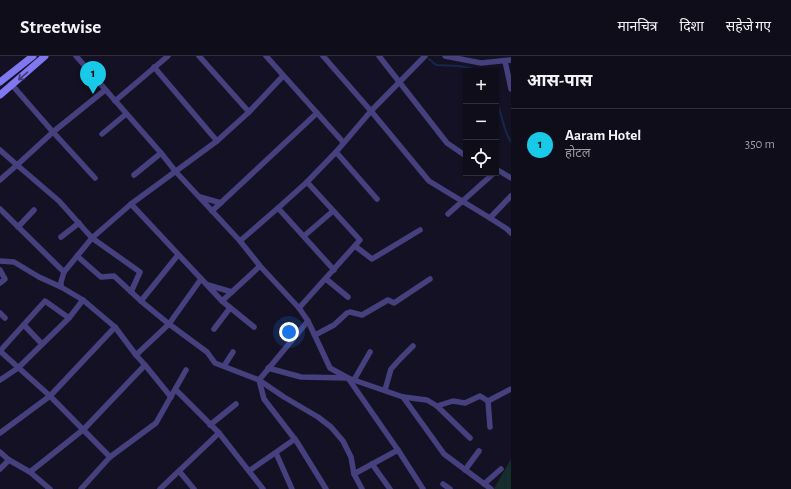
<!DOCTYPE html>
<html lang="hi">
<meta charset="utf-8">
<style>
body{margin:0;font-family:"Alegreya Sans","Noto Sans Devanagari",sans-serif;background:#1e1b28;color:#f1f3f6}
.controls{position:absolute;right:12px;top:12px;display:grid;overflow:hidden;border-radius:0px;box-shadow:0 1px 3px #0004}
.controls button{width:36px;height:36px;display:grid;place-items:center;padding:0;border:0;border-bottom:1px solid #302d3a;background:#100d1b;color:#f1f3f6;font:20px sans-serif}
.you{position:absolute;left:289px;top:276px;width:14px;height:14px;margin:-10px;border:3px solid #fff;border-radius:50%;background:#1a73e8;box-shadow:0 0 0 6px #1a73e833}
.badge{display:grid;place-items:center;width:26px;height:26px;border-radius:50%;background:#18cae7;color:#111;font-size:13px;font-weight:700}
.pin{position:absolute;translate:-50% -33px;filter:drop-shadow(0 1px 2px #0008)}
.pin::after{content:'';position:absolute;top:21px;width:14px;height:12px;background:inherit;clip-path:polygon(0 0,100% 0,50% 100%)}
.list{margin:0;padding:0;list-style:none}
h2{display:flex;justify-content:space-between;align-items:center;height:52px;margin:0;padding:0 16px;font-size:17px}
h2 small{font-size:13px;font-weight:400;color:#9c9ca3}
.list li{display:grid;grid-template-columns:26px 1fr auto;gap:12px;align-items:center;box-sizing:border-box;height:72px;padding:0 16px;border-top:1px solid #302d3a}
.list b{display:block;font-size:15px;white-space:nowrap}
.list p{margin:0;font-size:13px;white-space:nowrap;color:#9c9ca3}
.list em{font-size:13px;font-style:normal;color:#9c9ca3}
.icon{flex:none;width:22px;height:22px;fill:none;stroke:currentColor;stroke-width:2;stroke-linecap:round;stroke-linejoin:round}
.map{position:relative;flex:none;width:511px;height:433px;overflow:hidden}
header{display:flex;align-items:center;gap:24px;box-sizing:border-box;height:56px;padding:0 20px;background:#100d1b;border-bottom:1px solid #302d3a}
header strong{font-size:19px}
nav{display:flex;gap:22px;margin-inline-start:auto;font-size:14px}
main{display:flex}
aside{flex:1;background:#100d1b}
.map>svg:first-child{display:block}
.green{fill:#152d2d}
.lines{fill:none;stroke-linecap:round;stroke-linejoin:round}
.stream{stroke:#152849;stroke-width:2}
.street{stroke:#46417e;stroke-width:5.5}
.secondary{stroke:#8078f1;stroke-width:7}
.oneway{stroke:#403a76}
</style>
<header>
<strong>Streetwise</strong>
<nav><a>मानचित्र</a><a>दिशा</a><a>सहेजे गए</a></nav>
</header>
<main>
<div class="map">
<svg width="511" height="433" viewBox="0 0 511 433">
<rect width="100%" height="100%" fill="#151124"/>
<path class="green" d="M511,403V433H494L495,431Z"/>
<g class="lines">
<g class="stream">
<path d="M429,3L436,9L459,10L474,13L476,15"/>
<path d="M496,44C502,57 503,74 511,86"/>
</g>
<g class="street">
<path d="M76,0L161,97L176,116L240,185L260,210L299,252L308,265L330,312L348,322L398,394L423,433"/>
<path d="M199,0L249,56"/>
<path d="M266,0L343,86"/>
<path d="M323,0L371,55L429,125L490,162L507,173L511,177"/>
<path d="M379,0L447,87L466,100"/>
<path d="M445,0L481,7L511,4"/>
<path d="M505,5L511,33"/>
<path d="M154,11L217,85"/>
<path d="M12,29L53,76L95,122"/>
<path d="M105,34L53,76L17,109L59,145L92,182L140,216L131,236"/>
<path d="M115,45L168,0"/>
<path d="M102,78L126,58"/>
<path d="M0,94L17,109L0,124"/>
<path d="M336,96L377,143"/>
<path d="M496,113L511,122"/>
<path d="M134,119L161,97"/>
<path d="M200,141L221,147"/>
<path d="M131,148L222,245L254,271"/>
<path d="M278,152L334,214"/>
<path d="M0,153L64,216"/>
<path d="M212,155L317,57"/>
<path d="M448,158L494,117"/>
<path d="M490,162L511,140"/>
<path d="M18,171L34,154"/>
<path d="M304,180L333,155"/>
<path d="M61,181L79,167"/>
<path d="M240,185L278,152L307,126L336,96L371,55L425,0"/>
<path d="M355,190L372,203L420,174"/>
<path d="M77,200L101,221L114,220L141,245L169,268L207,296L215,307L259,324L284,341L318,361L331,371L343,385L351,401L354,418L362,433"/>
<path d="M0,205L14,206L39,221L61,231L83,244L115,271L136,299L145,309L171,341"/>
<path d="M0,214L5,223L0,227"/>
<path d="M326,223L348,241"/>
<path d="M208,229L232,236"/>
<path d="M61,231V226L64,216L92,182L131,148L217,85L249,56L283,20"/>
<path d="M141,245L178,199"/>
<path d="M222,245L260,210"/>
<path d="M299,252L360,184L307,126"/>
<path d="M0,257L5,262"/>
<path d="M308,265L259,324L264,343L297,386L326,433"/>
<path d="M24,269L42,288"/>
<path d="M214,273L230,252"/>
<path d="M315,279L334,269L347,257L350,256L362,259L388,244L394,247L430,223"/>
<path d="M0,295L50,340L110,401"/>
<path d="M0,295L45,245L69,262"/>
<path d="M136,299L169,268L201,223"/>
<path d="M224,310L233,296"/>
<path d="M268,312L301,321L348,322L403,341L427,344L437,350L470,382"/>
<path d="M0,324L18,312L69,262L83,244"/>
<path d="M354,324L370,296"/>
<path d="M176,334L219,377L263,433"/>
<path d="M385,334L391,313L401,302L413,290"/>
<path d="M403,341L444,398L491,433"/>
<path d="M488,345L511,333"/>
<path d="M437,350L453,345L465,347L480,340L488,345L490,371"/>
<path d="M210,369L236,348"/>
<path d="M0,377L50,340L115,271"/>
<path d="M0,396L9,404L30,416L50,433"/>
<path d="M276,397L292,433"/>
<path d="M372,408L390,433"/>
<path d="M0,413L9,404"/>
<path d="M465,414L479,395"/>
<path d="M179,415L194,433"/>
<path d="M249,415L295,383"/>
<path d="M30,416L84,373L145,309"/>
<path d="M354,418L398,394"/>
<path d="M443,428L450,433"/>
<path d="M484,428L501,413"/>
<path d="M81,433L110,401L156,367L186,314"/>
<path d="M160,433L219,377"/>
</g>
<g class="secondary">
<path d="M0,26L33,0"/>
<path d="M0,39L45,0"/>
</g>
</g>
<defs><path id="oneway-shaft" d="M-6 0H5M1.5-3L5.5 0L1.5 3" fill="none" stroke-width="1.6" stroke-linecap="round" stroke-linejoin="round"/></defs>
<use class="oneway" href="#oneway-shaft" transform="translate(23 20) rotate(139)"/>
</svg>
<div class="controls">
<button>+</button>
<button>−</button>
<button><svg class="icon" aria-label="locate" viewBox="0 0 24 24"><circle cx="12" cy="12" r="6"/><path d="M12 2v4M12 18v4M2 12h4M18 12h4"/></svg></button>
</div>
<div class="you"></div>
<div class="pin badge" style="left:93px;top:38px">1</div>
</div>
<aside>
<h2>आस-पास<small></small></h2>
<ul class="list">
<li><span class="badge">1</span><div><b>Aaram Hotel</b><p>होटल</p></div><em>350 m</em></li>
</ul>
</aside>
</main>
